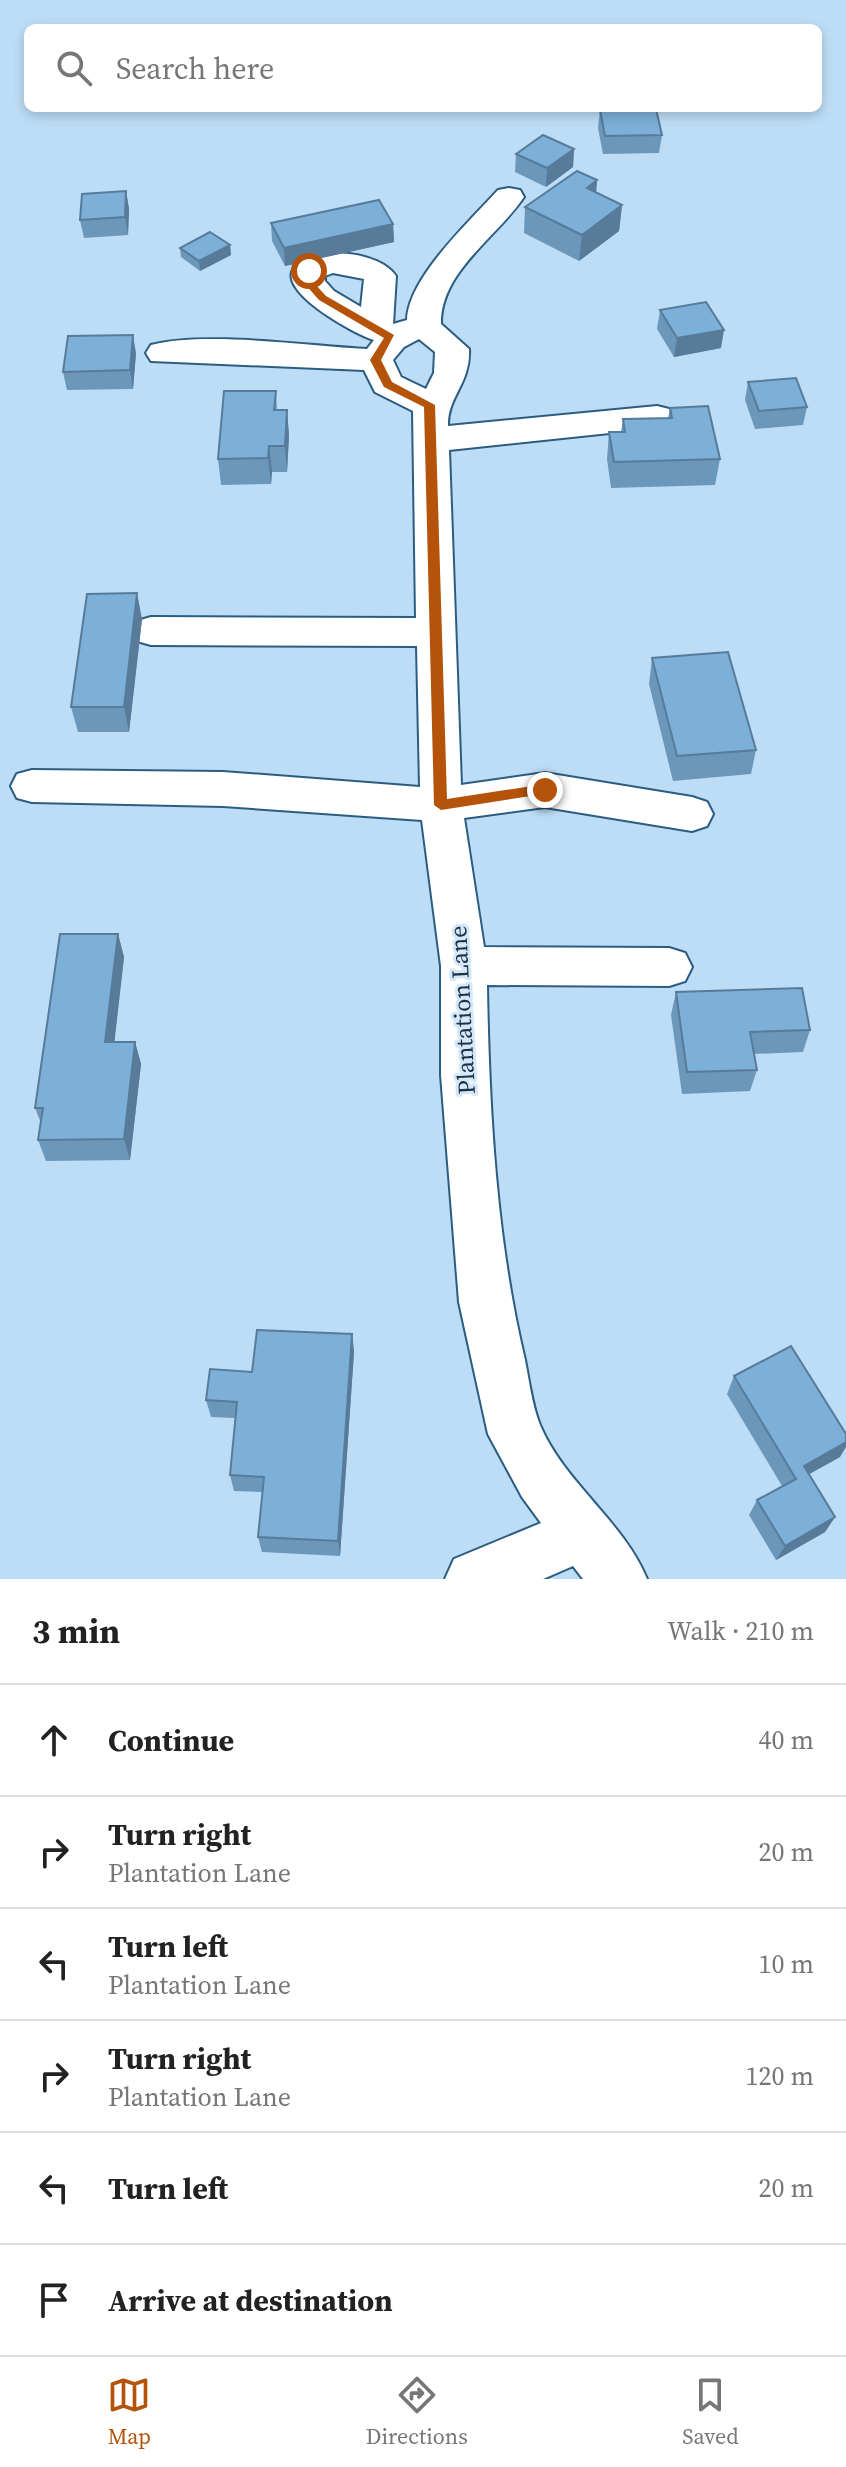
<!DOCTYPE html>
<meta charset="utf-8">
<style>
body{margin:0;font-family:"Source Serif 4",serif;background:#f2f2f2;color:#222}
.stop{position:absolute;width:24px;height:24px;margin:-18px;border:6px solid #b45309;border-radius:50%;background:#fff}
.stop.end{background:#b45309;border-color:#fff;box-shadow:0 2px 8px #0008}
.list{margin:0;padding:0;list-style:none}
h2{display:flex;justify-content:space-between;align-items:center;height:104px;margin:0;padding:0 32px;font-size:34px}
h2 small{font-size:26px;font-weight:400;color:#767676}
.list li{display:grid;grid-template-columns:52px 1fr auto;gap:24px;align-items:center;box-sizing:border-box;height:112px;padding:0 32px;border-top:2px solid #e0e0e0}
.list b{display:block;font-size:30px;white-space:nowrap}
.list p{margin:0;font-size:26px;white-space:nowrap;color:#767676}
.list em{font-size:26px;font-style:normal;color:#767676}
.icon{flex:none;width:44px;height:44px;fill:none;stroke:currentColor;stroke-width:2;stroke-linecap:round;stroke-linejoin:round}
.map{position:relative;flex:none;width:846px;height:1579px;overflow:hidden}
.search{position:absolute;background:#fff;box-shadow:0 4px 12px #0003;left:24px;right:24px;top:24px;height:88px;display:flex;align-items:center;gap:20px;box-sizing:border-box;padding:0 28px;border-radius:12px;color:#767676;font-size:30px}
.sheet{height:776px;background:#fff}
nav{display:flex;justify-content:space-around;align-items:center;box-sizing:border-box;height:112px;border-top:2px solid #e0e0e0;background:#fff;font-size:22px;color:#767676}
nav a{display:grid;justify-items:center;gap:4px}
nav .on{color:#b45309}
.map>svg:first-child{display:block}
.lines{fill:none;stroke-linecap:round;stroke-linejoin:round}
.minor-casing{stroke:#2b5d82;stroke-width:4}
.minor{fill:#fff;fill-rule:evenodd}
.wall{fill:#6b97bb}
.shaded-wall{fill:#577b98}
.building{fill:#7cb0d9;stroke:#577b98;stroke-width:2}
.route{fill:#b45309}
.labels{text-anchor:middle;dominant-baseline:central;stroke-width:6;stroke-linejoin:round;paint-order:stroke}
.street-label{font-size:24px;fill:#1d3243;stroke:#d3e8fa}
</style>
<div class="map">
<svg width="846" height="1579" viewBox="0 0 846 1579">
<rect width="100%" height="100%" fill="#bdddf6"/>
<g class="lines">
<g class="minor-casing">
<path id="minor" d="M509,188L520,190L524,197C497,237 440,272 441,324L469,349C471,383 447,397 448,426L657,406L669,409L674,417L669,425L657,428L449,450L461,785L545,773L692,797L707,802L713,814L707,826L692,831L545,807L464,818L484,947L669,948L685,953L692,967L685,981L669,986L487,985C489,1109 496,1239 525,1360C529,1380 532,1405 540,1425C564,1482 623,1521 647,1579H583L573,1566L543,1579H445L454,1559L541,1523L522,1497L488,1434L459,1302L441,1075V966L422,820L223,806L32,802L17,798L11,786L17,774L32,770L223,772L420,787L417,646L151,645L137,641L132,631L137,621L151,617L416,618L413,411L375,392L364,370L151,361L146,353L151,345C206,331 307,346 367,349L374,340C356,335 269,288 297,265C320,245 380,252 396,276L393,324L407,320C408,278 470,221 498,190ZM333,273L364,279L361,307L334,291L325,281V276ZM419,339L435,352L434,373L426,389L401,377L393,360L404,347Z"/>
</g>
<use href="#minor" class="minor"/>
</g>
<g class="wall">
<path d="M600,110L662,135L659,153L603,154L598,128Z"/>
<path d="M574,149L573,167L546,187L515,172L516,154Z"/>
<path d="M597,180L596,193L622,205L619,231L579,261L524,233L525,207Z"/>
<path d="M126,191L129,209L128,235L84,238L80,220Z"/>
<path d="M271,223L393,224L394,242L285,266L272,241Z"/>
<path d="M230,245L231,255L200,271L181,257L180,248Z"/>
<path d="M660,310L721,348L674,357L657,329Z"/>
<path d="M136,353L133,389L67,390L63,372Z"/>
<path d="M748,382L807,407L803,425L755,429L745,400Z"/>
<path d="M276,391L277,410H287L289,436L287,472H272L271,484L221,485L218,459Z"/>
<path d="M670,408L720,459L715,485L611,488L607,459L609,432H621L623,419L668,418Z"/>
<path d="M142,619L129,732H78L71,707Z"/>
<path d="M652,658L756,750L751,774L673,781L649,684Z"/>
<path d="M118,934L124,957L114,1042H135L141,1064L130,1160L46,1161L38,1140L41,1123L35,1108Z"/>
<path d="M676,992L810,1030L803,1052L754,1054L757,1070L750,1091L682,1094L671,1015Z"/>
<path d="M352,1334L354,1352L340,1556L262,1552L258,1537L263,1492L234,1491L230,1475L235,1418L211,1417L206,1400L252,1372Z"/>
<path d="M734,1376L840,1457L809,1474L835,1517L825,1532L776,1560L749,1515L757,1500L782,1486L727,1394Z"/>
</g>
<g class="shaded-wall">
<path d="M574,149L573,167L546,187L547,168Z"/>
<path d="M597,180L595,206L587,188Z"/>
<path d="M126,191L129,209L128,235L125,217Z"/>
<path d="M622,205L619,231L579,261L582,235Z"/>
<path d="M393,224L394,242L285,266L284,248Z"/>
<path d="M230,245L231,255L200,271L199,261Z"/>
<path d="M724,330L721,348L674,357L677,338Z"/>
<path d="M133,335L136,353L133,389L130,370Z"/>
<path d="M287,410L289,436L287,472L285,446Z"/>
<path d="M269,446L272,472L271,484L268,458Z"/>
<path d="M137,593L142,619L129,732L124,707Z"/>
<path d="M118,934L124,957L112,1064L105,1042Z"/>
<path d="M135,1042L141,1064L130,1160L124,1139Z"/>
<path d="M352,1334L354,1352L340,1556L338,1541Z"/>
<path d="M846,1442V1447L840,1457L795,1482L804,1466Z"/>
<path d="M835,1517L825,1532L776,1560L785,1546Z"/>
</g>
<g class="building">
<path d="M656,109L662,135L605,136L600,110Z"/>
<path d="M543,135L574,149L547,168L516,154Z"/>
<path d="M577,171L597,180L587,188L622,205L582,235L525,207Z"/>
<path d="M126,191L125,217L80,220L82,194Z"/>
<path d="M379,200L393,224L284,248L271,223Z"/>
<path d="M210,232L230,245L199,261L180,248Z"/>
<path d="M706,302L724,330L677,338L660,310Z"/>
<path d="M133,335L130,370L63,372L68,336Z"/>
<path d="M796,378L807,407L759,411L748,382Z"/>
<path d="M224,391H276L274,410H287L285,446H269L268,458L218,459Z"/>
<path d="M708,406L720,459L614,462L609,432H625L623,419L672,418L670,408Z"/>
<path d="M137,593L124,707H71L87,594Z"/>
<path d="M728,652L756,750L677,756L652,658Z"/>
<path d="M60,934H118L105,1042H135L124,1139L38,1140L43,1108H35Z"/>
<path d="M802,988L810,1030L750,1032L757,1070L687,1072L676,992Z"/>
<path d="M257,1330L352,1334L338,1541L258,1537L264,1477L230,1475L237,1402L206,1400L210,1369L252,1372Z"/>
<path d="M791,1346L846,1434V1442L804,1466L835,1517L785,1546L757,1500L796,1479L734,1376Z"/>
</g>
<path class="route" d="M306,269H313L314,283L326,296L394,335L381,360L392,382L435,405L447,799L545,784L552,790L550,793L441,810L434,805L424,407L384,387L370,360L384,338L319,300L304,283Z"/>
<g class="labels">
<g class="street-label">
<text transform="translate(462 1010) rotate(-93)">Plantation Lane</text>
</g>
</g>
</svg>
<div class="stop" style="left:309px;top:271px"></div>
<div class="stop end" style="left:545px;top:790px"></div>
<div class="search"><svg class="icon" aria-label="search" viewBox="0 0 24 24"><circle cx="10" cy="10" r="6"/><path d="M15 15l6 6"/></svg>Search here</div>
</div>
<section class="sheet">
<h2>3 min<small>Walk · 210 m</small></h2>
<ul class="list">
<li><svg class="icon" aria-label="ahead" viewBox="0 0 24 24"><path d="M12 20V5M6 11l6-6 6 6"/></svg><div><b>Continue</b></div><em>40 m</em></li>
<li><svg class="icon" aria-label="right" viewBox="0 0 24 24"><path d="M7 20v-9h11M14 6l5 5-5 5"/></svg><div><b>Turn right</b><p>Plantation Lane</p></div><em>20 m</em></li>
<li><svg class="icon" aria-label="left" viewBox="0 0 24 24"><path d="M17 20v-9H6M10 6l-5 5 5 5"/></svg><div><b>Turn left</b><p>Plantation Lane</p></div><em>10 m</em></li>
<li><svg class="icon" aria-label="right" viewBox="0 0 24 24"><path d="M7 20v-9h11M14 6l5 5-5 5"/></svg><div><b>Turn right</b><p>Plantation Lane</p></div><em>120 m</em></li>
<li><svg class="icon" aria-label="left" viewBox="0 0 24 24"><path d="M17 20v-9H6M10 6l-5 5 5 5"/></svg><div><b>Turn left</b></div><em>20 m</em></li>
<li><svg class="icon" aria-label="arrive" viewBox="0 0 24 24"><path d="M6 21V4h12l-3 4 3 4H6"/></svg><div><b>Arrive at destination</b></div></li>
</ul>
</section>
<nav>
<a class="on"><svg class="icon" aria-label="map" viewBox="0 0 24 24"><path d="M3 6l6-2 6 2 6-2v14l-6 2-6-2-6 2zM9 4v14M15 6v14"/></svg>Map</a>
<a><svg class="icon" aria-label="directions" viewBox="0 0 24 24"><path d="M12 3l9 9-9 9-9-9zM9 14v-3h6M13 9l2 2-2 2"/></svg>Directions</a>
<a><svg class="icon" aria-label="saved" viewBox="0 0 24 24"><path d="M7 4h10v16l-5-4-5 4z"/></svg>Saved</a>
</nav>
